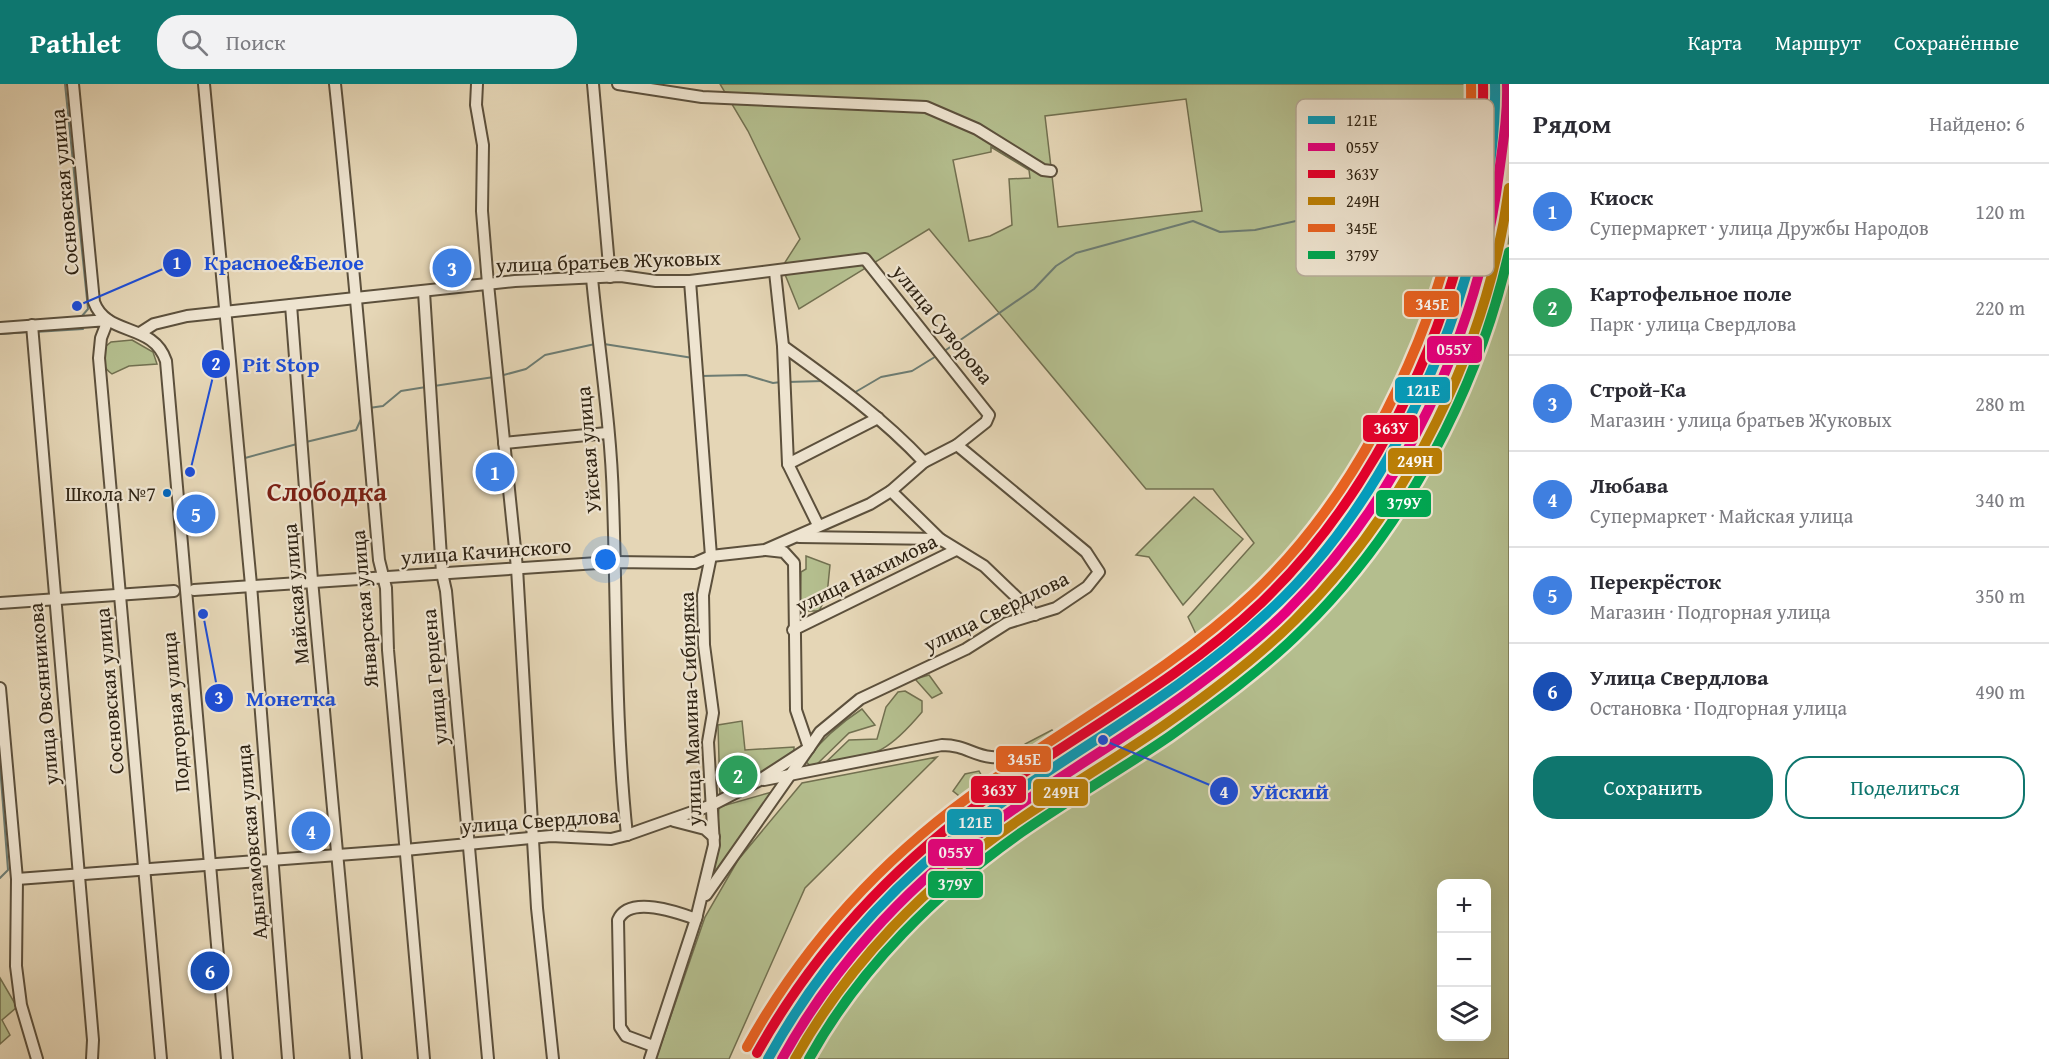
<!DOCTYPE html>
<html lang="ru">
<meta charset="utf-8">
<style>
body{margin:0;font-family:"Gentium Book Plus",serif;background:#f2f2f3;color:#2b2b33}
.controls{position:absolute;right:18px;bottom:18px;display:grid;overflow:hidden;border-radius:12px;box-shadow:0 6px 24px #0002}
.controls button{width:54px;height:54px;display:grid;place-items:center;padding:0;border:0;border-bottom:2px solid #e1e1e2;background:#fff;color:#2b2b33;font:30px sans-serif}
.you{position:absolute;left:606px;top:476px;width:21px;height:21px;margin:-15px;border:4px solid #fff;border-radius:50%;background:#1a73e8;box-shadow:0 0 0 9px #1a73e833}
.badge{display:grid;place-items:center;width:39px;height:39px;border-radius:50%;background:#0f766e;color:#fff;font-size:20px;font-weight:700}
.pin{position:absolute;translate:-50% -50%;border:3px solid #fff;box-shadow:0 2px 6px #0006}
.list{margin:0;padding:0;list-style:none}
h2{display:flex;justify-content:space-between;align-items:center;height:78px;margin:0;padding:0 24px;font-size:26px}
h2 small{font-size:20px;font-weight:400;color:#7c7c81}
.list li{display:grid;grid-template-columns:39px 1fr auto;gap:18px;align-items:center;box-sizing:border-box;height:96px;padding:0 24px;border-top:2px solid #e1e1e2}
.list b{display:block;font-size:22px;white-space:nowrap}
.list p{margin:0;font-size:20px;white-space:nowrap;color:#7c7c81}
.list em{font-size:20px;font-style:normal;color:#7c7c81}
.actions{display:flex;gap:12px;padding:18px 24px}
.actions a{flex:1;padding:14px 0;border:2px solid #0f766e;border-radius:24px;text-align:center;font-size:21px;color:#0f766e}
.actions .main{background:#0f766e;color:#fff}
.icon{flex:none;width:33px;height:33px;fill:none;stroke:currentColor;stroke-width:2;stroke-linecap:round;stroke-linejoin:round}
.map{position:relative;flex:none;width:1509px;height:975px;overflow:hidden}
header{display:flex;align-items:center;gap:36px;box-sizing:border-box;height:84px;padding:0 30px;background:#0f766e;color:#fff}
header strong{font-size:28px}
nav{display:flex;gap:33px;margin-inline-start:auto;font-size:21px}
.search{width:420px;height:54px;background:#f2f2f3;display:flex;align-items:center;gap:15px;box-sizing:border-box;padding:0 21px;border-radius:24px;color:#7c7c81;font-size:22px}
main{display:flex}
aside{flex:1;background:#fff}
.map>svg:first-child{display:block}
.green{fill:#b4be8e;stroke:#727050;stroke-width:1.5;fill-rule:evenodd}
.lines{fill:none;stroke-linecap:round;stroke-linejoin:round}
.stream{stroke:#6d7c72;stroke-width:2}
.minor-casing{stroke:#5c503c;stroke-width:14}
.minor{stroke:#eee4d0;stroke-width:10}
.rail-1-casing{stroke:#eee4d0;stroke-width:15}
.rail-2-casing{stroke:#eee4d0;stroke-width:15}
.rail-3-casing{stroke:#eee4d0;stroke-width:15}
.rail-4-casing{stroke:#eee4d0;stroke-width:15}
.rail-5-casing{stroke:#eee4d0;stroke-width:15}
.rail-6-casing{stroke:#eee4d0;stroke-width:15}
.rail-1{stroke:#059cbb;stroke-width:10}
.rail-2{stroke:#e5007d;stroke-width:10}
.rail-3{stroke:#e4002b;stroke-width:10}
.rail-4{stroke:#bb7f06;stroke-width:10}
.rail-5{stroke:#e86221;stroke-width:10}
.rail-6{stroke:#00a651;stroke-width:10}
.bus-dot{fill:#0065bd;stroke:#eee4d0;stroke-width:2}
.labels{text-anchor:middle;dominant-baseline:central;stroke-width:4.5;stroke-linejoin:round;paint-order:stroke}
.bus-label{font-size:20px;fill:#2f2313;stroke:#eee4d0;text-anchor:end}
.street-label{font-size:21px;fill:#2f2313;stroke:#eee4d0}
.district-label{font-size:27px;font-weight:bold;fill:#7a1f14;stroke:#eee4d0}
.key{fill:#eee4d0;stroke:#b5aa97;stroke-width:1.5}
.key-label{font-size:16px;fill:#2f2313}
.leader{fill:none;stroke:#1d4ed8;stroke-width:2}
.callout-dot{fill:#1d4ed8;stroke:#eee4d0;stroke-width:2}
.mark-label{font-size:18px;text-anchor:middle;font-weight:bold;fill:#fff}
.callout-label{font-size:22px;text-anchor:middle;font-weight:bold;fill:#1d4ed8;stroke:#eee4d0;stroke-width:4.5;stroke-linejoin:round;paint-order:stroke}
.line-badge{stroke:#eee4d0;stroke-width:2}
.badge-label{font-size:16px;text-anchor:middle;font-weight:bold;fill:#fff}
</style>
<header>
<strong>Pathlet</strong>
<div class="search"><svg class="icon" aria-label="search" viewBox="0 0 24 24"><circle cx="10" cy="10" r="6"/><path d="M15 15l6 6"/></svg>Поиск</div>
<nav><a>Карта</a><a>Маршрут</a><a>Сохранённые</a></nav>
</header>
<main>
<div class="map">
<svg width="1509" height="975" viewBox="0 0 1509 975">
<rect width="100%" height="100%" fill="#e5d6b6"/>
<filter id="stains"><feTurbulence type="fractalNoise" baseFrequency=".00333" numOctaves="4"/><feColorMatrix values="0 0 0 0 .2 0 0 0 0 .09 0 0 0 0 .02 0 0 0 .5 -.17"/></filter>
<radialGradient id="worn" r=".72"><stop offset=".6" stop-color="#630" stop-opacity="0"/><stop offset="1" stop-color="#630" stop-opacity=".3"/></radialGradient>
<g class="green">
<path d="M720,0H1485L1477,119L1462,187L1426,276L1389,355L1337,427L1275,499L1202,563L1188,533L1254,459L1213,405H1146L929,145L799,225L782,183L800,155L748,47ZM1186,15L1202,127L1058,143L1045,32ZM991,63L1029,86L1030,94L1009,95L1012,141L990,152L969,157L953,76L991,68Z"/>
<path d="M1509,110V975H806L877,867L1072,709L1258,568L1367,455L1453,318L1506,133ZM1442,800H1486V952H1442Z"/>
<path d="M132,256L153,268L157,280L129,282L112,290C101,282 102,276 105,263L111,258Z"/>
<path d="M1194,413L1243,455L1183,521L1149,473L1136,471Z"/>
<path d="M806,472L830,481L827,511L819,527H800L801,488L806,485Z"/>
<path d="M929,591L942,609L932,614L915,595Z"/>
<path d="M905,607L922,617V628C885,672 875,670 822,682L849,656L877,655L886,623L898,608Z"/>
<path d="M862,625L875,641L849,649L813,684L805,677C822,655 839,640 862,625Z"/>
<path d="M742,637L745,666L794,663V670L720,711L718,641Z"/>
<path d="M1052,646L1055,649L1041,661L1023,665L1025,660Z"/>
<path d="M937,673L805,804L729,975H656L705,833L738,776L802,699Z"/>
<path d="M979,687L988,703L976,717L963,715L953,707L965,690Z"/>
<path d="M772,708L714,794L719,723Z"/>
<path d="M0,894L17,923L2,936L10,951L0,960Z"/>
</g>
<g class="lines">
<g class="stream">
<path d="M65,0L88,225L82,232"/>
<path d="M35,248L83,245"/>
<path d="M0,250L29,248"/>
<path d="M604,260L693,274"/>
<path d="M943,268L1034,205L1056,182L1076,169L1193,137L1220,148L1255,146L1305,135C1323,107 1334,98 1370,102L1375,114H1383L1387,98L1440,87L1464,101L1509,106"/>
<path d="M500,292L526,285L545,271L595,260"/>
<path d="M701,292L746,291L773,299L781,298"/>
<path d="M787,298L823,297"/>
<path d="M434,302L494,293"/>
<path d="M852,310L881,293L912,287L938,271"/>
<path d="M369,324L383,322L401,307L426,303"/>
<path d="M306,358L356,346L362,333"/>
<path d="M245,374L297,360"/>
<path d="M0,682L8,786L0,794"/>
</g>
<g class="minor-casing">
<g id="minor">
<path d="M73,0L94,218C107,253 153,238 166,277L227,975"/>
<path d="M204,0L251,501L288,975"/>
<path d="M335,0C352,159 365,317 379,476L386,504L388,566L424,975"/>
<path d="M477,0L476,21L483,61L482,127L488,200L517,484L537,824L553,975"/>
<path d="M593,0L610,193"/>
<path d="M618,0L702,13L926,23L977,45L1043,86L1051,87"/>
<path d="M775,188L783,262L788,380L818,441"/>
<path d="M592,194C599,268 611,342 613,416C617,528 615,639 627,751"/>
<path d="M424,208L442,489L446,507L488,975"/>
<path d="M291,221L312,496L356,975"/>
<path d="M32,241L93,956L92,975"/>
<path d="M0,244L108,236L101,254L99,274L161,975"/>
<path d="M140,249L154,240L187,232L515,197L621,192L656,197H690L865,175L989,331L986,338L957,361L924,378L891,407L870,420L765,466L711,472L695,479L613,478L194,506"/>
<path d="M783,262C833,298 882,333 924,378"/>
<path d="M504,359L607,349"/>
<path d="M788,380L878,334"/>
<path d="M891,407L940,455L984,482L1035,531"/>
<path d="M799,453L940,455"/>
<path d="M0,519L174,507"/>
<path d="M793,546L956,466"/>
<path d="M0,604L17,795L16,882L21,921L37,975"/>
<path d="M764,696L942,661C965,661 972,671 991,673C1005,675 1058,665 1070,659"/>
<path d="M674,737L705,745L714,753"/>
<path d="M17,795L405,766L551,752L611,755L627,751L712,721L758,697L809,664L820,648L860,615L966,565L1007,539L1056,524L1087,503L1099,488L1086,468L957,361"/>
<path d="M706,811L809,664L796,626L794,479L784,468L766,466"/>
<path d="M653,962L626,952L620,943L618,836C629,811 677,828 696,835L697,831"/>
<path d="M650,975L696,835L714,761L708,658L713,629L704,561L703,511L711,472L690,197"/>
</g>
</g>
<use href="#minor" class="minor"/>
<g class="rail-1-casing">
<path id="rail-1" d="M768,975C819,882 891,801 976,737C1072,666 1178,612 1266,530C1344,459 1400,364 1440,267C1471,191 1497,82 1495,0"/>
</g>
<g class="rail-2-casing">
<path id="rail-2" d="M782,975C831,886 901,808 982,748C1052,695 1129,653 1198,601C1229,578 1259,555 1286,528C1402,412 1478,251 1499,89C1503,59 1508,30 1507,0"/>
</g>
<g class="rail-3-casing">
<path id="rail-3" d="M757,969C815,865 897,778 994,709C1084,646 1182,594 1262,518C1335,448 1390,358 1428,266C1459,190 1485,82 1483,0"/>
</g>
<g class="rail-4-casing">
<path id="rail-4" d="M795,975C848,880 927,799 1016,738C1064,705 1115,675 1163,642C1209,610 1255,576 1295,536C1408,424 1488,263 1509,104"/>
</g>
<g class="rail-5-casing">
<path id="rail-5" d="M747,963C805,858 888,769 987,700C1076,637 1173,585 1253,510C1326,441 1380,351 1418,258C1447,186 1473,80 1471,1"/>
</g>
<g class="rail-6-casing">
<path id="rail-6" d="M809,975C859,884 938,807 1022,748C1071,714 1122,685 1170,652C1216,619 1263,585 1303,545C1405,445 1478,306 1509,168"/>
</g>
<use href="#rail-1" class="rail-1"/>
<use href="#rail-2" class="rail-2"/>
<use href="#rail-3" class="rail-3"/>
<use href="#rail-4" class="rail-4"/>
<use href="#rail-5" class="rail-5"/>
<use href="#rail-6" class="rail-6"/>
</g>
<circle class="bus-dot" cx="167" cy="409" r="5"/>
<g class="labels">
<g class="bus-label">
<text x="156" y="409">Школа №7</text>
</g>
<g class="street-label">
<text transform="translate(64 108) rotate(-95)">Сосновская улица</text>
<text transform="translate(608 177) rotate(-2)">улица братьев Жуковых</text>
<text transform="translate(943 240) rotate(51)">улица Суворова</text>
<text transform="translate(588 366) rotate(-95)">Уйская улица</text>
<text transform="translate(486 467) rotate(-4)">улица Качинского</text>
<text transform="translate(866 489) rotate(-26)">улица Нахимова</text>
<text transform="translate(295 510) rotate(-95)">Майская улица</text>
<text transform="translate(364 525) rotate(-95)">Январская улица</text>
<text transform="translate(996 527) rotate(-26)">улица Свердлова</text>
<text transform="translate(434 593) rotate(-95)">улица Герцена</text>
<text transform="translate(109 607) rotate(-95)">Сосновская улица</text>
<text transform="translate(43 610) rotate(-95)">улица Овсянникова</text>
<text transform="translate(690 625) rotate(-92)">улица Мамина-Сибиряка</text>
<text transform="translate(175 628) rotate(-95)">Подгорная улица</text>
<text transform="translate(540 736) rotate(-4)">улица Свердлова</text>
<text transform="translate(251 758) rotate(-95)">Адыгамовская улица</text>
</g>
<g class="district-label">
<text x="327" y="407">Слободка</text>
</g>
</g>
<rect x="1296" y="15" width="198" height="177" rx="9" class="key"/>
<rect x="1308" y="32" width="27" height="8" fill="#059cbb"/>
<rect x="1308" y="59" width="27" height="8" fill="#e5007d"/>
<rect x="1308" y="86" width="27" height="8" fill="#e4002b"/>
<rect x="1308" y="113" width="27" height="8" fill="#bb7f06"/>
<rect x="1308" y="140" width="27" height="8" fill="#e86221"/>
<rect x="1308" y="167" width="27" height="8" fill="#00a651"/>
<g class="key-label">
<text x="1346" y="42">121Е</text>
<text x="1346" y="69">055У</text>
<text x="1346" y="96">363У</text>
<text x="1346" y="123">249Н</text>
<text x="1346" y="150">345Е</text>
<text x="1346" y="177">379У</text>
</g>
<path class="leader" d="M77 222L177 179M190 388L216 280M203 530L219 614M1103 656L1224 707"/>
<g class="callout-dot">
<circle cx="77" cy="222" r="6"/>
<circle cx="190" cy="388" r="6"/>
<circle cx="203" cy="530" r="6"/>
<circle cx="1103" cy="656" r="6"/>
<circle cx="177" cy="179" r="15"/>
<circle cx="216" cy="280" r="15"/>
<circle cx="219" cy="614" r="15"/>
<circle cx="1224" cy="707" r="15"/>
</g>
<g class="mark-label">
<text x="177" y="185">1</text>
<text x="216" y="286">2</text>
<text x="219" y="620">3</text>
<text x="1224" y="714">4</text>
</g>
<g class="callout-label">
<text x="284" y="186">Красное&amp;Белое</text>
<text x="281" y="288">Pit Stop</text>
<text x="291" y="622">Монетка</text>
<text x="1290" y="715">Уйский</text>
</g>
<g class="line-badge">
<rect x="1403" y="206" width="57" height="28" rx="6" fill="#e86221"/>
<rect x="1426" y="251" width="57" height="29" rx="6" fill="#e5007d"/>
<rect x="1394" y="292" width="57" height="28" rx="6" fill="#059cbb"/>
<rect x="1362" y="330" width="57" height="29" rx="6" fill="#e4002b"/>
<rect x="1387" y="363" width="56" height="28" rx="6" fill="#bb7f06"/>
<rect x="1375" y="405" width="57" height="29" rx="6" fill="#00a651"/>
<rect x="995" y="661" width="57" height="28" rx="6" fill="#e86221"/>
<rect x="970" y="691" width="57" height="29" rx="6" fill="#e4002b"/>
<rect x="1032" y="694" width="57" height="29" rx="6" fill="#bb7f06"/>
<rect x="946" y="724" width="57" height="28" rx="6" fill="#059cbb"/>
<rect x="927" y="754" width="57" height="29" rx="6" fill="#e5007d"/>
<rect x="927" y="786" width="57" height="29" rx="6" fill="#00a651"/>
</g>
<g class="badge-label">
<text x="1432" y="226">345Е</text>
<text x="1454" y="271">055У</text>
<text x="1423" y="312">121Е</text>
<text x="1391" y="350">363У</text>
<text x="1415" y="383">249Н</text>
<text x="1404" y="425">379У</text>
<text x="1024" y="681">345Е</text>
<text x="999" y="712">363У</text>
<text x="1061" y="714">249Н</text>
<text x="975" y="744">121Е</text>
<text x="956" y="774">055У</text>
<text x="955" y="806">379У</text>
</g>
<rect width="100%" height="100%" filter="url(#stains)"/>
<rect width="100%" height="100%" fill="url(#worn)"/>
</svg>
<div class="controls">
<button>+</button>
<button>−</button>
<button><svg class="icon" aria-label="layers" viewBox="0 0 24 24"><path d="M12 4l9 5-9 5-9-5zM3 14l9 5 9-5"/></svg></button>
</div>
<div class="you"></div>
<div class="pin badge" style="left:495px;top:388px;background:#3f7fe0">1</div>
<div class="pin badge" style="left:738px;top:691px;background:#2e9e5b">2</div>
<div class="pin badge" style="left:452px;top:184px;background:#3f7fe0">3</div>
<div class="pin badge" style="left:311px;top:747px;background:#3f7fe0">4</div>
<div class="pin badge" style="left:196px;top:430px;background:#3f7fe0">5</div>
<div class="pin badge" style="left:210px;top:887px;background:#1a4fb4">6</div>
</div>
<aside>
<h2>Рядом<small>Найдено: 6</small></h2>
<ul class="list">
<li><span class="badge" style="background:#3f7fe0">1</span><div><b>Киоск</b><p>Супермаркет · улица Дружбы Народов</p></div><em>120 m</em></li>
<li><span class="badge" style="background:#2e9e5b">2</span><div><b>Картофельное поле</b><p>Парк · улица Свердлова</p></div><em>220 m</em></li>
<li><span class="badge" style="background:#3f7fe0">3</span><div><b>Строй-Ка</b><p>Магазин · улица братьев Жуковых</p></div><em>280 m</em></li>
<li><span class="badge" style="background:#3f7fe0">4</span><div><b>Любава</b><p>Супермаркет · Майская улица</p></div><em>340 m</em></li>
<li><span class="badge" style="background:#3f7fe0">5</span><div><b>Перекрёсток</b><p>Магазин · Подгорная улица</p></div><em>350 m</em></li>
<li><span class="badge" style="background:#1a4fb4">6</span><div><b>Улица Свердлова</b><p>Остановка · Подгорная улица</p></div><em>490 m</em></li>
</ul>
<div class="actions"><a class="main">Сохранить</a><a>Поделиться</a></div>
</aside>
</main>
